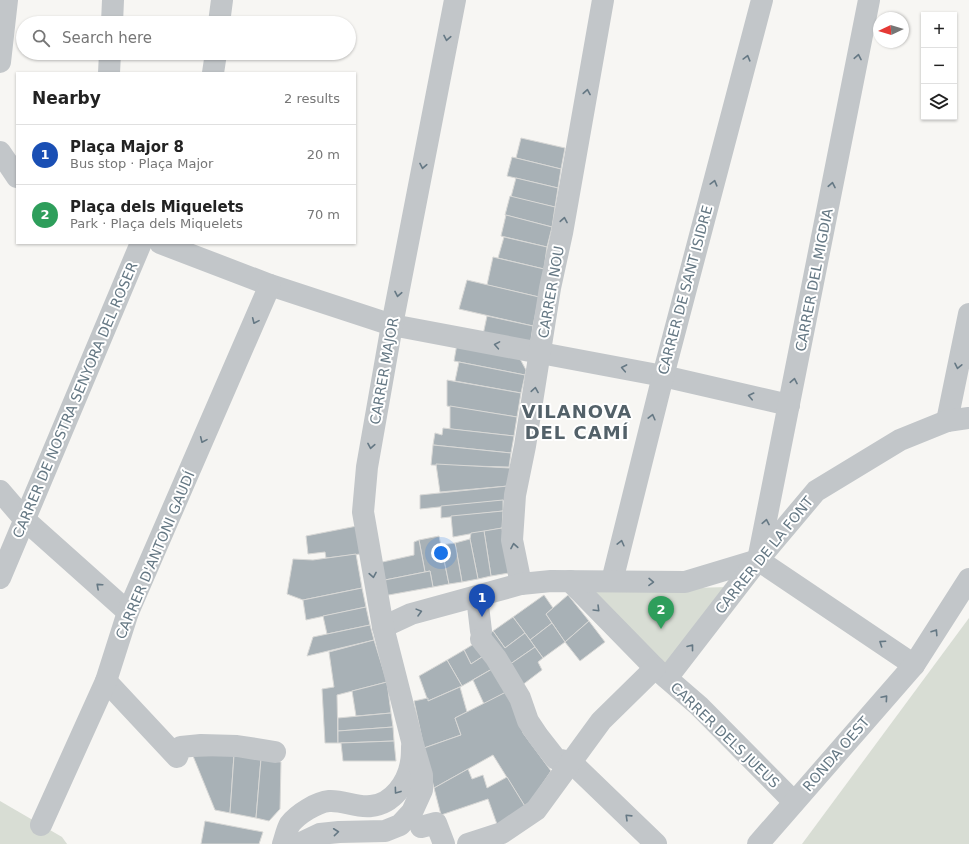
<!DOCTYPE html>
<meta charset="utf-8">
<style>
body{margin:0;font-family:"DejaVu Sans",sans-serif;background:#f2f2f2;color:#222}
.controls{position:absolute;right:12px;top:12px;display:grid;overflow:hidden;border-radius:0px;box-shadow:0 1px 3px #0004}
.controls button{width:36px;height:36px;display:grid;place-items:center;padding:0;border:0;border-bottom:1px solid #e0e0e0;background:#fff;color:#222;font:20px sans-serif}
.compass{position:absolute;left:873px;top:12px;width:36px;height:36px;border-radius:50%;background:#fff;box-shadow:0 1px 3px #0004;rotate:266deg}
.you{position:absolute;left:441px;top:553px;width:14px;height:14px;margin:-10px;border:3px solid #fff;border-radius:50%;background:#1a73e8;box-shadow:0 0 0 6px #1a73e833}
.badge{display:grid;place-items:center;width:26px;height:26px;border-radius:50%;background:#e44825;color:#fff;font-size:13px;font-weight:700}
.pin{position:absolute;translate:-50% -33px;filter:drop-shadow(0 1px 2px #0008)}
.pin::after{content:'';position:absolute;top:21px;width:14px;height:12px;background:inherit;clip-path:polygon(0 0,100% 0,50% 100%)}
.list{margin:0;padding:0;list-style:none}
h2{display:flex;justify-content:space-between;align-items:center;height:52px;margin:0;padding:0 16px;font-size:17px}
h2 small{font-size:13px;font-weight:400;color:#767676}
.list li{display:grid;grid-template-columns:26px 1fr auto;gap:12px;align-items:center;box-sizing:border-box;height:60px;padding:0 16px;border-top:1px solid #e0e0e0}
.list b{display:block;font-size:15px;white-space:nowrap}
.list p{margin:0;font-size:13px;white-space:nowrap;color:#767676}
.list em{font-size:13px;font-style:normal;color:#767676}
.icon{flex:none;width:22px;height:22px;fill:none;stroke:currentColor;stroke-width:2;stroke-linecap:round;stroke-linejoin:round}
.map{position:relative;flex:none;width:969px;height:844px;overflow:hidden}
.search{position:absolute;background:#fff;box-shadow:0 1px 3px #0004;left:16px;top:16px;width:340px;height:44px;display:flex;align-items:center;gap:10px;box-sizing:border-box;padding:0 14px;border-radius:22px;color:#767676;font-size:15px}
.panel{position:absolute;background:#fff;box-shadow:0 1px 3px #0004;left:16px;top:72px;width:340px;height:172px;border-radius:0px}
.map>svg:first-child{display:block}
.green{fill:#d8ddd4}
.building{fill:#a8b1b6;stroke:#d8d8d6}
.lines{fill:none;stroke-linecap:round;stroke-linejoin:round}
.minor{stroke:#c2c6c9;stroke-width:22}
.oneway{stroke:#657884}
.labels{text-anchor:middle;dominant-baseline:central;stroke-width:4;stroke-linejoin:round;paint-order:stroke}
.street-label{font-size:14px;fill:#657884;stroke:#fff}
.district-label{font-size:18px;font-weight:bold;letter-spacing:1px;fill:#536169;stroke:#fff}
</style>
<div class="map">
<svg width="969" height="844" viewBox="0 0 969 844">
<rect width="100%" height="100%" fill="#f7f6f3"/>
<g class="green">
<path d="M728,587L666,667L585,591Z"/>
<path d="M969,618V844H802Z"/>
<path d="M0,801L62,837L67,844H0Z"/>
</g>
<g class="building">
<path d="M521,138L565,148L561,169L516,158Z"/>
<path d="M512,157L561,169L558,188L507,176Z"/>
<path d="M516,178L558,188L555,207L511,197Z"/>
<path d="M510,196L555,207L552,227L505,215Z"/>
<path d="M506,215L552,227L547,247L501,236Z"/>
<path d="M504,237L547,247L544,269L498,258Z"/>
<path d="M493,257L544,269L539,297L487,285Z"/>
<path d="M467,280L539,297L533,326L459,309Z"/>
<path d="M487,316L533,326L530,346L483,335Z"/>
<path d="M457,344L519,357L526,370L525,375L454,361Z"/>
<path d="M459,362L525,375L521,393L455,381Z"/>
<path d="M447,380L521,393L517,417L447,406Z"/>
<path d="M450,406L517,417L514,436L450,429Z"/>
<path d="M443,428L514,436L511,453L433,445L435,433L442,435Z"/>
<path d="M433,445L511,453L509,467L431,465Z"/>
<path d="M436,464L510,468L508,486L440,492Z"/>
<path d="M508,486L506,500L420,509V495Z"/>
<path d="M503,500V511L441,518V506Z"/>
<path d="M503,511L502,528L453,537L451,516Z"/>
<path d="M357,526L360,554L326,558L325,552L308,554L306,536Z"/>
<path d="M502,528L509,573L491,576L484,531Z"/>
<path d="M484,531L491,576L478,579L470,539L471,533Z"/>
<path d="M439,536L449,584L433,587L430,571L425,572L419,540Z"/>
<path d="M470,539L478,579L462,582L455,543Z"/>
<path d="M419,540L425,572L380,581L378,563L414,555V542Z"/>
<path d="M455,543L462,582L449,584L441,545Z"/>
<path d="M356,554L362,588L303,600L287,594L293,559L313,560Z"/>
<path d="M430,571L433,587L383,596L380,581Z"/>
<path d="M362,588L366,607L306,620L303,600Z"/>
<path d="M544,595L553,608L546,614L552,623L530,640L513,617Z"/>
<path d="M568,595L589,621L565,642L546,614Z"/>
<path d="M366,607L370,625L327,634L323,616Z"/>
<path d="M513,617L525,633L505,648L493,631Z"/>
<path d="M589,621L605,642L580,661L565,642Z"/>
<path d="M552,623L565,642L543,658L530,640Z"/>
<path d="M370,625L374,640L307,656L313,637Z"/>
<path d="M493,631L505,648L525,633L535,647L506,667L484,638Z"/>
<path d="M374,640L387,682L337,695L338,743H325L322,689L334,687L329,652Z"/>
<path d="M477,642L485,655L471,664L464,650Z"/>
<path d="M535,647L543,658L538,662L542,670L517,689L506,667Z"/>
<path d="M464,650L471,664L485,655L492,669L462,686L447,660Z"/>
<path d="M447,660L462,686L428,701L419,676Z"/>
<path d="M492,669L508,691L484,704L473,680Z"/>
<path d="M387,682L391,713L356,716L352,691Z"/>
<path d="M460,687L467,712L455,718L461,735L424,748L414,701L428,698V701Z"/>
<path d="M508,691L516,704L523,733L551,771L526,808L493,755L434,788L424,748L461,735L455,718Z"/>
<path d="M391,713L393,727L338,731V718Z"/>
<path d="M393,727L394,741L338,743V731Z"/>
<path d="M394,741L396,761H343L341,743Z"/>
<path d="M234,755L230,813L215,810L193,756Z"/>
<path d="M234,755L261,759L256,818L230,813Z"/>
<path d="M261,759L281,762L280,809L269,821L256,818Z"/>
<path d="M468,769L472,779L483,775L487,788L507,777L526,808L498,827L488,799L441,815L434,788Z"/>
<path d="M205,821L263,832L259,844H201Z"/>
</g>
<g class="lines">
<g class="minor">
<path d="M112,23L113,0"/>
<path d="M219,23L222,0"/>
<path d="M0,62L7,0"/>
<path d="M109,73L110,53"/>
<path d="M213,73L216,53"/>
<path d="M0,152L17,177"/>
<path d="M160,243L270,285L392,325L663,376L789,405"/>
<path d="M947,421L969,314"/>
<path d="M0,491L25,520L128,612"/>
<path d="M758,560L869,0"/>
<path d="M758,560L914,665"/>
<path d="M0,578L141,243"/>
<path d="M570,581L655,668L699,706L794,802"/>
<path d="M612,581L663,376L762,0"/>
<path d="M521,584L512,540L515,495L525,446L550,288L562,233L603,0"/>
<path d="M477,597L481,631"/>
<path d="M383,627L411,614L521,584L551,581L685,582L758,560"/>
<path d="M481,639L496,658L520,698L528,721L538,736L556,759L571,762L656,844"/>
<path d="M667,678L758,560L816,491L900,440L947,421L969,418"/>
<path d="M106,681L177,757L181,747L201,745L237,746L275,752"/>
<path d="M41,825L106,681L128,612L270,285"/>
<path d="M421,827L436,823L444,844"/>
<path d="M283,844C285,838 287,829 290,824C298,814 317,802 329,801C343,800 357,808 371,806C393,804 408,782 411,762C412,757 412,752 412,747"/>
<path d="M299,844L320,834L339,832L385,831L400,825L412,812L422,790V775L412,741L383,627L363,512L367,467L392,325L455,0"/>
<path d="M468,844L502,833L536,810L601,721L655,668"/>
<path d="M758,844L914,665L969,579"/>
</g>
</g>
<defs><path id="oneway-chevron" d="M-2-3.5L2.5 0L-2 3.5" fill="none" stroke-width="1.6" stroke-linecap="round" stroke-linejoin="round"/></defs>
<g class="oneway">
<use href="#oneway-chevron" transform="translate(447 38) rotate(101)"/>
<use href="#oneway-chevron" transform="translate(858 57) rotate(-79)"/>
<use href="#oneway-chevron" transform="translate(747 58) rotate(-75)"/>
<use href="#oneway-chevron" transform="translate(587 92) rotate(-80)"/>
<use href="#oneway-chevron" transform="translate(423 166) rotate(101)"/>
<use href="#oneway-chevron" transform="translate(714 183) rotate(-75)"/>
<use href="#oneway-chevron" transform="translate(832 185) rotate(-79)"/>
<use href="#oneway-chevron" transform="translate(564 220) rotate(-80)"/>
<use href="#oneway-chevron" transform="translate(398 294) rotate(101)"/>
<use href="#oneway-chevron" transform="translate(255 321) rotate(114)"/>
<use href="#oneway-chevron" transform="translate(497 345) rotate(-170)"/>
<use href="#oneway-chevron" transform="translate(958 366) rotate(102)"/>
<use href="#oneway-chevron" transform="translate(624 368) rotate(-169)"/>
<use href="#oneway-chevron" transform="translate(794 381) rotate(-79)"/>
<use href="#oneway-chevron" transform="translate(535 390) rotate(-81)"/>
<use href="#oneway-chevron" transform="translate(751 396) rotate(-167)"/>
<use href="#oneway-chevron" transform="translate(652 417) rotate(-76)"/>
<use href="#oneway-chevron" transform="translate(203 440) rotate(114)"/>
<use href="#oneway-chevron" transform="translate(371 446) rotate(100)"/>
<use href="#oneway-chevron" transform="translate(766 522) rotate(-79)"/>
<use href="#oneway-chevron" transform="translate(621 543) rotate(-76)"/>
<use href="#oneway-chevron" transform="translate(514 546) rotate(-100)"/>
<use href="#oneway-chevron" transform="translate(373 575) rotate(80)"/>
<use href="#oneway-chevron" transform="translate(651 582) rotate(1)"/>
<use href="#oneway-chevron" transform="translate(99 586) rotate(-138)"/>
<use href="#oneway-chevron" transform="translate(597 609) rotate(45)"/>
<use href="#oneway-chevron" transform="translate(419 612) rotate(-15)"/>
<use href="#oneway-chevron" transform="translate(935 632) rotate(-57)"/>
<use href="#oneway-chevron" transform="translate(882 643) rotate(-146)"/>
<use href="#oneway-chevron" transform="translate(691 647) rotate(-52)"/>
<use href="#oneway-chevron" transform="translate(885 698) rotate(-49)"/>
<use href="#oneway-chevron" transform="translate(397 791) rotate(126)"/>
<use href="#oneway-chevron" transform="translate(628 817) rotate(-136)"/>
<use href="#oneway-chevron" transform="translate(336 832) rotate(-6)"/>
</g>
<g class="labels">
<g class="street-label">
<text transform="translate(814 280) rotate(-79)">CARRER DEL MIGDIA</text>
<text transform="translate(685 290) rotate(-75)">CARRER DE SANT ISIDRE</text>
<text transform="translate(551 292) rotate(-80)">CARRER NOU</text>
<text transform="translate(384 371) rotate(-80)">CARRER MAJOR</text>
<text transform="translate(75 400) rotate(-67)">CARRER DE NOSTRA SENYORA DEL ROSER</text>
<text transform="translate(155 555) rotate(-67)">CARRER D'ANTONI GAUDÍ</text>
<text transform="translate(764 555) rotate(-51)">CARRER DE LA FONT</text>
<text transform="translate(725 735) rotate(44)">CARRER DELS JUEUS</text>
<text transform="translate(836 754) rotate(-49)">RONDA OEST</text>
</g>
<g class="district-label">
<text x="577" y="411">VILANOVA<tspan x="577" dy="21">DEL CAMÍ</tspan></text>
</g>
</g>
</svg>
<div class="controls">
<button>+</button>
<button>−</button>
<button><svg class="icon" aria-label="layers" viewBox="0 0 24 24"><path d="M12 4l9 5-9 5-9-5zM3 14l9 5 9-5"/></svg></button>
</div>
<svg class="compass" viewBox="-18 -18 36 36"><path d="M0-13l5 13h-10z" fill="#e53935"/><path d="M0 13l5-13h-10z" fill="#767676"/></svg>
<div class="you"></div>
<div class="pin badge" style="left:482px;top:617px;background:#1a4fb4">1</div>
<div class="pin badge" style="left:661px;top:629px;background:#2e9e5b">2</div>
<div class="search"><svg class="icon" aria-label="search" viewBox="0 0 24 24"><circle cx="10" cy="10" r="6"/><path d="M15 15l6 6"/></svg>Search here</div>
<section class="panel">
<h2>Nearby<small>2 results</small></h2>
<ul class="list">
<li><span class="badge" style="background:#1a4fb4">1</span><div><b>Plaça Major 8</b><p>Bus stop · Plaça Major</p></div><em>20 m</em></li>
<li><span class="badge" style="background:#2e9e5b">2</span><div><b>Plaça dels Miquelets</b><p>Park · Plaça dels Miquelets</p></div><em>70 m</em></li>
</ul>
</section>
</div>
